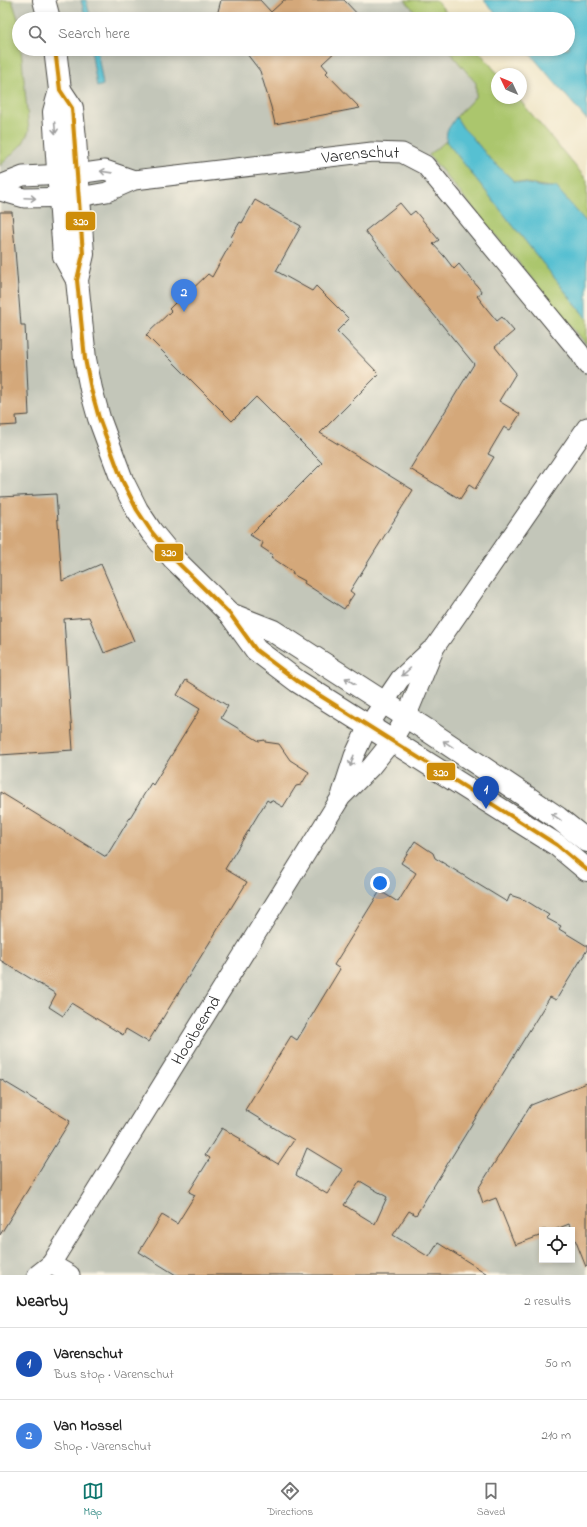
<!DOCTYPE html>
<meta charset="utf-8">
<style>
body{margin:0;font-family:"Indie Flower",sans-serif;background:#f2f2f2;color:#222}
.controls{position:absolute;right:12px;bottom:12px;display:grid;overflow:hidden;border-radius:0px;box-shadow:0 2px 6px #0003}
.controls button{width:36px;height:36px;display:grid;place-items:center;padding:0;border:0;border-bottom:1px solid #e0e0e0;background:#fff;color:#222;font:20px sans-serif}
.compass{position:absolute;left:491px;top:68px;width:36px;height:36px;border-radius:50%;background:#fff;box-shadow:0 2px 6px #0003;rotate:314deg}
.you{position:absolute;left:380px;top:883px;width:14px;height:14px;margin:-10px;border:3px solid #fff;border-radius:50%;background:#1a73e8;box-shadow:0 0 0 6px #1a73e833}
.badge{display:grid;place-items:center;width:26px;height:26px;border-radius:50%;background:#0f766e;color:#fff;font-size:13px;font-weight:700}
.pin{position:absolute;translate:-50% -33px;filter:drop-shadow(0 1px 2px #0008)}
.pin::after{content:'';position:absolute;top:21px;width:14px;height:12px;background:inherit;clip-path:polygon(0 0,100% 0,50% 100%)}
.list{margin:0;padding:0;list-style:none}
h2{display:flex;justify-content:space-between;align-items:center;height:52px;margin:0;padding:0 16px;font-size:17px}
h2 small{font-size:13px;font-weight:400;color:#767676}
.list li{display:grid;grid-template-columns:26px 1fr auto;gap:12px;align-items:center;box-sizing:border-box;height:72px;padding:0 16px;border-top:1px solid #e0e0e0}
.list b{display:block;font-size:15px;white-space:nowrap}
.list p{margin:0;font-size:13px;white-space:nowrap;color:#767676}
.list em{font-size:13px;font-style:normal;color:#767676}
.icon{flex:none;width:22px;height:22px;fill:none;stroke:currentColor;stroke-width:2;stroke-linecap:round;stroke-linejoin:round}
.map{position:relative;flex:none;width:587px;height:1275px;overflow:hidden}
.search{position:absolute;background:#fff;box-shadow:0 2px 6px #0003;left:12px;right:12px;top:12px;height:44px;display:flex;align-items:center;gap:10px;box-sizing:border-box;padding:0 14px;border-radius:22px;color:#767676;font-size:15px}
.sheet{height:196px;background:#fff}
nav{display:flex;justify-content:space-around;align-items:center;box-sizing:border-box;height:56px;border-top:1px solid #e0e0e0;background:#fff;font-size:11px;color:#767676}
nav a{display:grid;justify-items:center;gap:2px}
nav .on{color:#0f766e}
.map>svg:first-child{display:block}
.industrial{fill:#c3c6b9;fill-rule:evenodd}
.green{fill:#abc66d;stroke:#6b784c}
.water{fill:#56c0d2;stroke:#40767e}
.building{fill:#d4a87a;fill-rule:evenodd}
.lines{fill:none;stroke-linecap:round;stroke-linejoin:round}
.street-casing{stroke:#484742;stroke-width:21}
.secondary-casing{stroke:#484742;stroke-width:24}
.street{stroke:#fff;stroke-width:19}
.secondary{stroke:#fff;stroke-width:22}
.bus-1-casing{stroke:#fcf5e5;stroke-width:7}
.bus-1{stroke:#ce8d09;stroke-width:4}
.oneway{stroke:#a0a0a0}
.labels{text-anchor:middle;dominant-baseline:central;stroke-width:3;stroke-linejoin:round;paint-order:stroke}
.street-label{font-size:17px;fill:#2b2b2b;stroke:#fcf5e5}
.line-badge{stroke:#fcf5e5;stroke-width:1.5}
.badge-label{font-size:11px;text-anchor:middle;font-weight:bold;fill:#fff}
</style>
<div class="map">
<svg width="587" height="1275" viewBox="0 0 587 1275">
<rect width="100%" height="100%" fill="#fcf5e5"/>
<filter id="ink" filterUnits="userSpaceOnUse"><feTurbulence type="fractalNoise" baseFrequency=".025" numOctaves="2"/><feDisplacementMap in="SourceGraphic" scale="8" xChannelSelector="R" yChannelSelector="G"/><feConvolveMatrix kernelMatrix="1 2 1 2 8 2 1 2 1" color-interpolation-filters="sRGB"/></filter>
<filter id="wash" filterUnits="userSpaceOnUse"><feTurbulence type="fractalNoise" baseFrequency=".012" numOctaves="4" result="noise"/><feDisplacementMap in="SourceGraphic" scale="16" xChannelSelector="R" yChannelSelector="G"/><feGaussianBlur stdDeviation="0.9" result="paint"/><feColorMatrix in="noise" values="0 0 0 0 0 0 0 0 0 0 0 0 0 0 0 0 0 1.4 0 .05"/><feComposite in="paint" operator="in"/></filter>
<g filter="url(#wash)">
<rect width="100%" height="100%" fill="#eee4c5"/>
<path class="industrial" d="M0,0H413L429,19H19V49H455L587,205V1275H0ZM542,1230H572V1260H542Z"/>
<g class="green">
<path d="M0,0H12L19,22V49H21L29,131L23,143L0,166Z"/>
<path d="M405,0H436L452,19H421Z"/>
<path d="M447,49H477L498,74L497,98H518L587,180V223L556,188L514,181L490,159L472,137L463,128L456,117L476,96V83Z"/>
<path d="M446,141L587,319V345L429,155Z"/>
</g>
<g class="water">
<path d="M81,0H86L91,19H86Z"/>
<path d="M484,0H587V120L526,49H568V19H500Z"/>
<path d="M91,49H97L103,85L97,87Z"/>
<path d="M456,117L463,128L472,137L490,159L514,181L542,187H556L587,223V319L446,141L447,131Z"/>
</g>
<g id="blocks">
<g class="building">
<path d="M221,0H260L271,12L284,0H344L362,19H216Z"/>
<path d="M243,49H338L322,64L328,71L326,73L360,108L275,124L271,107L260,71Z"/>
<path d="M255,200L301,226L276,271L312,291L316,286L349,319L337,331L379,374L320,433L413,490L350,591L354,594L344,609L304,583L305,581L292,574L293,572L271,557L273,555L261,547L263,543L250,535L322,463L256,397L232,421L146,335L171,311L169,309L182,296L183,298L208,274L212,277L233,239L231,237L240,222L242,223Z"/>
<path d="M400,203L410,215L415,211L439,240L433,244L444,256L454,269L459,264L482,292L477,296L487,309L497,321L502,317L514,331L495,347L516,373L499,401L520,414L510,430L504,427L488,454L494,457L475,489L469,485L460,499L410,469L474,364L365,231Z"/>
<path d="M0,212H12L21,325H25L29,415L16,416L17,425L0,426Z"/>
<path d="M56,494L62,581L101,564L134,641L104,653L89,617L64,619L73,750L0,755V497Z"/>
<path d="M186,680L228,706L221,718L259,741L265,740V742L279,744L290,760L309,772L301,785L296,786L283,807L271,800L270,802L267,800L225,869L247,882L148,1042L126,1029L123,1035L71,1003L63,1016L49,1007L56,994L0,960V792L106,857L151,783L153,785L200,709L177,695Z"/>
<path d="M415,841L433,853L435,858L507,902L510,895L525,900L549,915L546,918L561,926L559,929L587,946V950L556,1000L550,997L416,1215L409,1211L393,1235L429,1257L438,1243L489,1275H176L139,1252L162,1215L177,1224L195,1195L189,1192L210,1158L205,1155L222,1128L241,1139L240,1141L278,1164L294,1140L245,1110L291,1036L297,1040L340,969L334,965L380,891L398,902L416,873L401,863ZM307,1148L343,1170L327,1194L296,1175ZM360,1181L387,1197L375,1224L344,1205Z"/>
<path d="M0,1079L70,1121L0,1235Z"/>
<path d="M587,1083V1266L586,1267L569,1224L554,1230H542V1235L515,1245L496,1198L483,1203L478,1189L531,1105Z"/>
</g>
</g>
</g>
<g filter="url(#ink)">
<use href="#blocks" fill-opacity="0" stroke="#484742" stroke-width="1"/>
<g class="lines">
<g class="street-casing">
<g id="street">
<path d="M0,185L23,176L84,173L105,170L134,180"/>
<path id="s1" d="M0,191L24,198L79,197L107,192L134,180L372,152L402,153L425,165L579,352L587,365"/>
<path d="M342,793L354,756L368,726L400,679L431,650"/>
<path id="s2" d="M51,1264L341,797L371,767L392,741L406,717L435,647L587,427"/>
<path d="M37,1275L51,1264L70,1275"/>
</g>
</g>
<g class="secondary-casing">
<g id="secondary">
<path d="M44,0L49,19"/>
<path d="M55,49L60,90L54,112L64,256L77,280"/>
<path d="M60,90L72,108L75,139L83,254L77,280L85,359L91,389L99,418L122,480L137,510L151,531L174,559L230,614L256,650L297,681L557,845L587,870"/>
<path d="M230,614L273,631L430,732L558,818L587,841"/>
</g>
</g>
<use href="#street" class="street"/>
<use href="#secondary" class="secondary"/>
<g class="bus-1-casing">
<path id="bus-1" d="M55,49L60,90L72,108L83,254L77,280L85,359L91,389L99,418L122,480L137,510L151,531L174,559L230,614L256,650L297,681L557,845L587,870"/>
</g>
<use href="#bus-1" class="bus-1"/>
</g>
<defs><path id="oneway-shaft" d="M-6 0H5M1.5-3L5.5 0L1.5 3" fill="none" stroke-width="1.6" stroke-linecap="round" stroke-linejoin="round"/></defs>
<g class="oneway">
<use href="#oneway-shaft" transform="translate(55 128) rotate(86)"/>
<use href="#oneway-shaft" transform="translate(106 172) rotate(-172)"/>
<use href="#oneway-shaft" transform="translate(30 198) rotate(3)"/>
<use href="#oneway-shaft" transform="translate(406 672) rotate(138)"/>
<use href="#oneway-shaft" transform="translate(350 681) rotate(-147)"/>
<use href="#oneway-shaft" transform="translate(448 744) rotate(-146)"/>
<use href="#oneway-shaft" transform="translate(352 761) rotate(108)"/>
<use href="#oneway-shaft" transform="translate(556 817) rotate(-145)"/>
</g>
</g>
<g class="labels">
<g class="street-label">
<text stroke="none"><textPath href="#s1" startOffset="366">Varenschut</textPath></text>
<text stroke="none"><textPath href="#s2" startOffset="275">Hooibeemd</textPath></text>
</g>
</g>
<g class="line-badge">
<rect x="65" y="211" width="31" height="20" rx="4" fill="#ce8d09"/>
<rect x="154" y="543" width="30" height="19" rx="4" fill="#ce8d09"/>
<rect x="426" y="762" width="30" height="19" rx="4" fill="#ce8d09"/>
</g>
<g class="badge-label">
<text x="81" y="225">320</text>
<text x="169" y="556">320</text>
<text x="441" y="776">320</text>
</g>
</svg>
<div class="controls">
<button><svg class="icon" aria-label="locate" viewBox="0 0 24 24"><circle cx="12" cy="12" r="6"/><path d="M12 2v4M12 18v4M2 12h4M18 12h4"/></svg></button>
</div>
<svg class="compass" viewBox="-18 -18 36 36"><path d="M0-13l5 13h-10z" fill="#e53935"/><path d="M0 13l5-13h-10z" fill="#767676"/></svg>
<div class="you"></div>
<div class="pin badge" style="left:486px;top:809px;background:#1a4fb4">1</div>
<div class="pin badge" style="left:184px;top:312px;background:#3f7fe0">2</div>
<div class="search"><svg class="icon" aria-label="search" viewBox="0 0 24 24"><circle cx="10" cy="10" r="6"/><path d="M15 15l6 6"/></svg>Search here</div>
</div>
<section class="sheet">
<h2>Nearby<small>2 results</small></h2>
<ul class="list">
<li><span class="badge" style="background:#1a4fb4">1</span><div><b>Varenschut</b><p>Bus stop · Varenschut</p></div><em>50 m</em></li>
<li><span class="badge" style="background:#3f7fe0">2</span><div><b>Van Mossel</b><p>Shop · Varenschut</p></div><em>210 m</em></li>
</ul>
</section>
<nav>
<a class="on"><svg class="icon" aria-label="map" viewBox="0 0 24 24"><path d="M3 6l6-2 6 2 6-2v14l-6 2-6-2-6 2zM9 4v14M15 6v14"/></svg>Map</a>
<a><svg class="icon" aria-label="directions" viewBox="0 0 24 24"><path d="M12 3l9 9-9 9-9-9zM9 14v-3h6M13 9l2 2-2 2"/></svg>Directions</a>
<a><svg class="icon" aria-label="saved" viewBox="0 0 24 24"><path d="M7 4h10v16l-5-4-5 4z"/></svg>Saved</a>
</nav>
